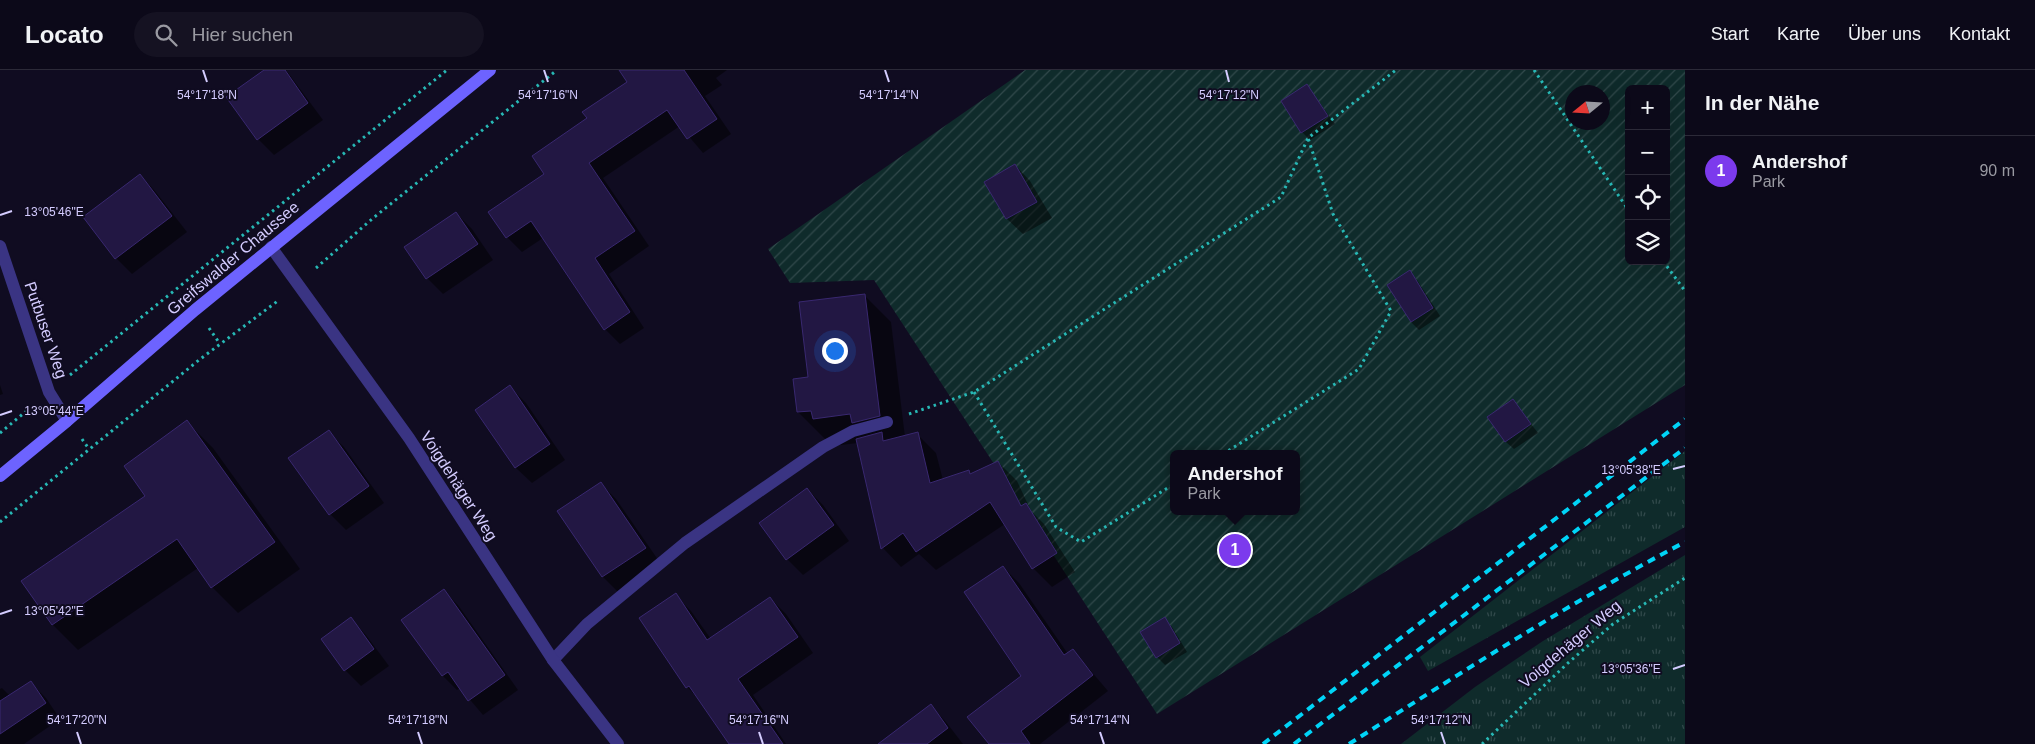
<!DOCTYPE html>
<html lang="de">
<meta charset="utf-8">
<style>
body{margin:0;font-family:Arial,sans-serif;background:#151222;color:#f1f3f6}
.controls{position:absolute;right:15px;top:15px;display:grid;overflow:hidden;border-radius:8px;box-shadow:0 5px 20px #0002}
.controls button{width:45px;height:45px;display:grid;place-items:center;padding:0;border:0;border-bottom:1px solid #2c2a38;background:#0c0919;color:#f1f3f6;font:25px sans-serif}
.compass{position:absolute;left:1565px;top:15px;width:45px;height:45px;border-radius:50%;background:#0c0919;box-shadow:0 5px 20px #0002;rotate:252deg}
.you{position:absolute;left:834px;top:280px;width:18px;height:18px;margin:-12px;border:4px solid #fff;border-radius:50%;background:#1a73e8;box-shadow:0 0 0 8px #1a73e833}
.badge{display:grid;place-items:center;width:32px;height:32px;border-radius:50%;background:#7c3aed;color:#fff;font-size:16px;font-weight:700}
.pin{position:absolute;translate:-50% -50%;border:2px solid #fff;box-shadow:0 1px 5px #0006}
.popup{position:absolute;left:1170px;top:380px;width:130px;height:65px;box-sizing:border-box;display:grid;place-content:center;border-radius:8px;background:#0c0919;filter:drop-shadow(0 1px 4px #0005);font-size:16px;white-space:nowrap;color:#9a9aa2}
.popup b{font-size:19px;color:#f1f3f6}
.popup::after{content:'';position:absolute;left:50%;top:100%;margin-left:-10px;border:10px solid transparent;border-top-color:#0c0919}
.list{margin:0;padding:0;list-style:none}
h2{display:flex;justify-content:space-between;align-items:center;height:65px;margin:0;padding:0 20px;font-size:21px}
h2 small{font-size:16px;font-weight:400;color:#9a9aa2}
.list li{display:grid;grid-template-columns:32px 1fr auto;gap:15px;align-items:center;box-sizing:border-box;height:70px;padding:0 20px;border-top:1px solid #2c2a38}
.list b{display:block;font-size:19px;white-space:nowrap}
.list p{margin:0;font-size:16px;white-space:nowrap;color:#9a9aa2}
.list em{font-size:16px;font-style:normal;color:#9a9aa2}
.icon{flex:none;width:28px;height:28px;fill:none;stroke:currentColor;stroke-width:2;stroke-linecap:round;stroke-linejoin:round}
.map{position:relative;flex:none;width:1685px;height:674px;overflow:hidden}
header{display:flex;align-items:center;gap:30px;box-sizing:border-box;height:70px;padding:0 25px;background:#0c0919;border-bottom:1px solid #2c2a38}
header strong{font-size:24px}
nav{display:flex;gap:28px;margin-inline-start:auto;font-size:18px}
.search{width:350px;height:45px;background:#151222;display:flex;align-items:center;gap:12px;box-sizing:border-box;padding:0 18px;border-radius:28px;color:#9a9aa2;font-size:19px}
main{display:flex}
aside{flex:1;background:#0c0919}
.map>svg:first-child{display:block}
.grass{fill:url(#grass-tufts)}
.garden{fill:url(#garden-furrows);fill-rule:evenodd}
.shadow{fill:#0007}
.building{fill:#221743;stroke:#392870}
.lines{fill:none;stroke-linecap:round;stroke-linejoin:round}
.path{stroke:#27b8b5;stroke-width:3;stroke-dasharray:2.5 4;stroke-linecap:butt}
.minor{stroke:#3a3483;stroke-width:12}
.tertiary{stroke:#3a3483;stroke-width:12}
.secondary{stroke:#6d63ff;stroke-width:12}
.rail{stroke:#00d4f7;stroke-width:4;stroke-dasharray:8 6;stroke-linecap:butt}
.ticks{fill:none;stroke:#d4ccff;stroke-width:2}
.labels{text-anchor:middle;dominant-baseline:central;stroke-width:4;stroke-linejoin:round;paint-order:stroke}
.street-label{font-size:16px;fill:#d4ccff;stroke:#100c21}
.ticks-label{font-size:12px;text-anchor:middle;fill:#d4ccff;stroke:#100c21;stroke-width:4;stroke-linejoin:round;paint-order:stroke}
</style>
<header>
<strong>Locato</strong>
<div class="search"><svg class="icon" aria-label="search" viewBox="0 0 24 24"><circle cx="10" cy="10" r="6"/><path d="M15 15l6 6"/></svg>Hier suchen</div>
<nav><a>Start</a><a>Karte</a><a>Über uns</a><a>Kontakt</a></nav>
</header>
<main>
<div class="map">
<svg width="1685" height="674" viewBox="0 0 1685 674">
<defs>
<pattern id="grass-tufts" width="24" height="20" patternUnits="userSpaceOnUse" patternTransform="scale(1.25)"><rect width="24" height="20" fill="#0f2b2b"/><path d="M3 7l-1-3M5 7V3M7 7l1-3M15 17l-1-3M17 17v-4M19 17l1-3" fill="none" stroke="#31494b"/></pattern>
<pattern id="garden-furrows" width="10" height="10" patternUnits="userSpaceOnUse" patternTransform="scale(1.25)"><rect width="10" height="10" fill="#0f2b2b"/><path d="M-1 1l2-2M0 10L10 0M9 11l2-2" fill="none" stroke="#31494b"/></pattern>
</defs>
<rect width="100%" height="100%" fill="#100c21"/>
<g class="grass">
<path d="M1685,381V457L1428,601L1420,587Z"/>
<path d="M1685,485V674H1401L1475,617L1543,571Z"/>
</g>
<path class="garden" d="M1025,0H1685V315L1157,644L874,210L790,213L768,179ZM1629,19H1666V191H1629ZM1572,22H1602V52H1572ZM1174,384H1296V441H1174Z"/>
<g class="shadow">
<path d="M266,0H286L323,50L274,85L258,69Z"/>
<path d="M629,0H727L716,8L722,15L705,26L731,64L703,83L680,56L603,108L649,176L609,204L644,258L620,274L605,259L543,168L522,182L507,167L546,105L589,49L629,12Z"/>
<path d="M1307,16L1335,54L1310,70L1302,62Z"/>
<path d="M1015,95L1030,111L1052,148L1023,164L1007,149L986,112Z"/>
<path d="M140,105L155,121L187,162L132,204L116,188L85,147Z"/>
<path d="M456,143L472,159L493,190L443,224L427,208Z"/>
<path d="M1409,202L1417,210L1440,246L1419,260L1411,252Z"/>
<path d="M864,225L891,252L905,367L917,364L936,383L943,410L968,401L972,405L998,392L1017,411L1031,441L1044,454L1075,502L1052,517L1033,498L1005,454L936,500L919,484L901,497L883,478L858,373L841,375L833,368L825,369L798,342L809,308Z"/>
<path d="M0,315L3,324L0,325Z"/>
<path d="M510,317L526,333L565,390L532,413L516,398L477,340Z"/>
<path d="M1513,331L1538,363L1514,379L1506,372Z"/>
<path d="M187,352L213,378L300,499L238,543L212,517L198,498L78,580L53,555L22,511L147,426Z"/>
<path d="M328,362L344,377L384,433L346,460L330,444Z"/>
<path d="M600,413L616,429L661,494L618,522L603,507L559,441Z"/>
<path d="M807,419L823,435L849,471L803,505L787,489Z"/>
<path d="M1003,497L1019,513L1068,584L1073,580L1108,621L1040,674H991L1022,606Z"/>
<path d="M444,521L458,535L518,620L483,645L460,618L457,620L443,606L403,550Z"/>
<path d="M675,525L691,541L711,569L770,528L786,544L813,583L753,625L786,674H732L703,633L687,617Z"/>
<path d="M351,549L366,565L389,596L361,616L345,600Z"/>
<path d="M1164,549L1172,557L1187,582L1165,595L1157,587L1142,562Z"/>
<path d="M31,613L46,628L60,649L24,674H0V619L2,618L10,626Z"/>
<path d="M931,636L946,652L963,674H880Z"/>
</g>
<g class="building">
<path d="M264,0H285L308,33L257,70L226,27Z"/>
<path d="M619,0H684L717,49L687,69L667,40L589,93L635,161L595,188L630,242L604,260L531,151L506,168L488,142L544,104L532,86L587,48L582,42L627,12Z"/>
<path d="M1307,14L1328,46L1301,63L1281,31Z"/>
<path d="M1015,94L1037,132L1006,149L984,112Z"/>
<path d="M140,104L172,146L115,189L83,147Z"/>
<path d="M456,142L478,174L426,209L404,177Z"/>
<path d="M1410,200L1433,238L1411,252L1387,215Z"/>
<path d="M865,224L880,346L852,353L850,344L813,349L811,341L797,342L793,309L808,307L799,232Z"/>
<path d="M510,315L550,374L515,398L475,340Z"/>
<path d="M1513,329L1531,354L1505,372L1487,347Z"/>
<path d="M187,350L275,472L211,518L177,469L52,555L21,511L145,426L124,396Z"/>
<path d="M329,360L369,416L329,445L288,388Z"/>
<path d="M882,362L883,371L918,362L930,413L969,400L970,404L998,391L1021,436L1026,433L1057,483L1032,499L990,432L916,482L903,463L881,479L856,369Z"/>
<path d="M601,412L646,478L602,507L557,441Z"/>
<path d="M807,418L834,455L786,490L759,453Z"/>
<path d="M1003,496L1064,585L1073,579L1093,605L1021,661L1030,674H989L967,647L1021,606L964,522Z"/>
<path d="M444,519L505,605L468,631L448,602L442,606L401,550Z"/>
<path d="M676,523L707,570L770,527L798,567L738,609L783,674H729L689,616L686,618L639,548Z"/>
<path d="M351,547L374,579L344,601L321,569Z"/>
<path d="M1165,547L1180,573L1156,588L1140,562Z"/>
<path d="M31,611L46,633L0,664V631Z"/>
<path d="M931,634L948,658L927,674H878Z"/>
</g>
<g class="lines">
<g class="path">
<path d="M1534,0L1629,141"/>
<path d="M1663,191L1685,221"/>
<path d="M316,198L372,149L557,0"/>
<path d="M209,258L220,274"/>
<path d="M70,305L447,0"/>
<path d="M974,322L1056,457L1081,472L1174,414"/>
<path d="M909,344L974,322L1281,127L1308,68L1396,0"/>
<path d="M0,363L30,338"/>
<path d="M82,369L89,379"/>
<path d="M1223,384L1359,299L1391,241L1333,144L1308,68"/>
<path d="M0,452L199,290L279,230"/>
<path d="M1482,674L1568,593L1613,554L1685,508"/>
</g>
<g class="minor">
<path d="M0,176L49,322L67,351"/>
<path d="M553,590L587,554L685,473L823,377L853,361L887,352"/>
</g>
<path class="tertiary" d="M271,177L409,368L553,590L618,674"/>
<path class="secondary" d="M0,406L67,351L195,240L490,0"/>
<g class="rail">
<path d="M1263,674L1685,349"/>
<path d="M1294,674L1685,378"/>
<path d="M1349,674C1459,604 1569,533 1685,472"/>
</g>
</g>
<path class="ticks" d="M203,0L207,12M544,0L548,12M885,0L889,12M1226,0L1229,12M0,145L12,141M0,345L12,341M1673,399L1685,396M0,544L12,540M1673,599L1685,595M77,662L81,674M418,662L422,674M759,662L763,674M1100,662L1104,674M1441,662L1445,674"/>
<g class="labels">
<g class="street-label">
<text transform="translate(233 188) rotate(-40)">Greifswalder Chaussee</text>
<text transform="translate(46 260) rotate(71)">Putbuser Weg</text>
<text transform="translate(459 416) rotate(57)">Voigdehäger Weg</text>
<text transform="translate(1570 574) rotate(-40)">Voigdehäger Weg</text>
</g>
</g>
<g class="ticks-label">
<text x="207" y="29">54°17'18"N</text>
<text x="548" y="29">54°17'16"N</text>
<text x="889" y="29">54°17'14"N</text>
<text x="1229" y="29">54°17'12"N</text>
<text x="54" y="146">13°05'46"E</text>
<text x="54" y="345">13°05'44"E</text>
<text x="1631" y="404">13°05'38"E</text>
<text x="54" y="545">13°05'42"E</text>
<text x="1631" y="603">13°05'36"E</text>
<text x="77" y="654">54°17'20"N</text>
<text x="418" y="654">54°17'18"N</text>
<text x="759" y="654">54°17'16"N</text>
<text x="1100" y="654">54°17'14"N</text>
<text x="1441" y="654">54°17'12"N</text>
</g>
</svg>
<div class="controls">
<button>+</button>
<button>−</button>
<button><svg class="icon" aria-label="locate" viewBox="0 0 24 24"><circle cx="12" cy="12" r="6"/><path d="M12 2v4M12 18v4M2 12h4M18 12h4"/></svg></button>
<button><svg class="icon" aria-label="layers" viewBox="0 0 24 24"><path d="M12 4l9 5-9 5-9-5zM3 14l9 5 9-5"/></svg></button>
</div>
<svg class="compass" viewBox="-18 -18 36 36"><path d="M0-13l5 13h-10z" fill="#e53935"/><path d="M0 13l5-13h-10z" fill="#9a9aa2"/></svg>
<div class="you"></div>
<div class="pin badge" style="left:1235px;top:480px">1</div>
<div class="popup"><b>Andershof</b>Park</div>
</div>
<aside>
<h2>In der Nähe<small></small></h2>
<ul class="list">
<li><span class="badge">1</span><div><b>Andershof</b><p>Park</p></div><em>90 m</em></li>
</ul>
</aside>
</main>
